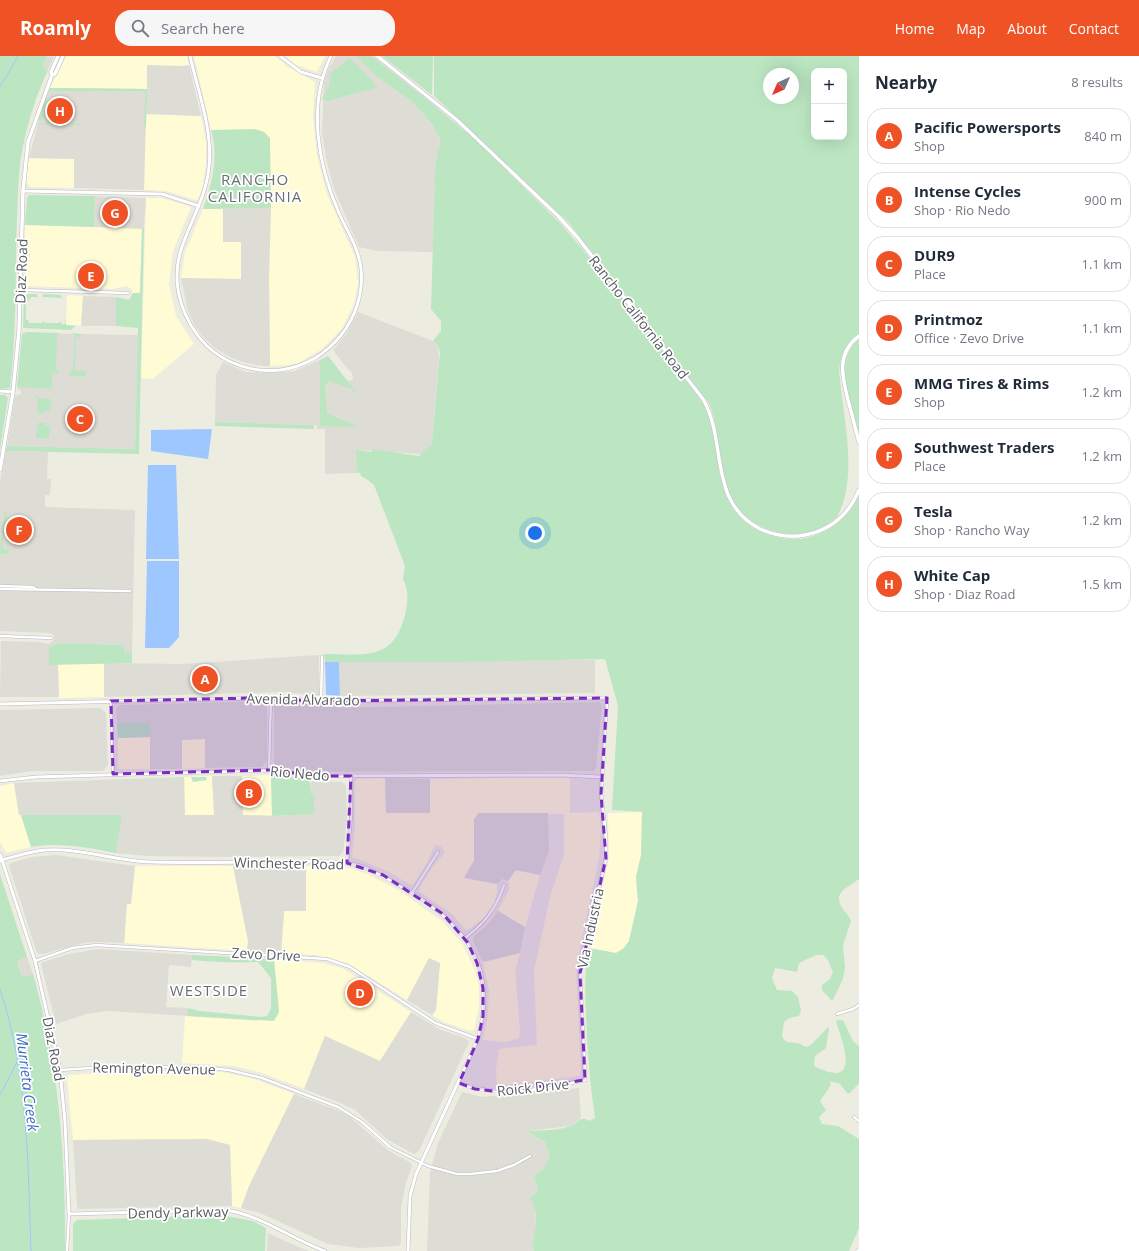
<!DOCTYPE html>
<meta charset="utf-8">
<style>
body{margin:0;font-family:"Open Sans",sans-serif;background:#f6f6f7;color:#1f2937}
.controls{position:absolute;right:12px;top:12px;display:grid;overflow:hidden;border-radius:8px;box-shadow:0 4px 16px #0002}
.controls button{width:36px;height:36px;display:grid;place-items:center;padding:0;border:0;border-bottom:1px solid #e0e1e3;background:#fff;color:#1f2937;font:20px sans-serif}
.compass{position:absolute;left:763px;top:12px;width:36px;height:36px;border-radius:50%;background:#fff;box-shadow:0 4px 16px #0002;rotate:225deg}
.you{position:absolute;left:535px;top:477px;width:14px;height:14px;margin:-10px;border:3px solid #fff;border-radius:50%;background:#1a73e8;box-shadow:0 0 0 6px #1a73e833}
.badge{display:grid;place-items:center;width:26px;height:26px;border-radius:50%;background:#ee5225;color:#fff;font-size:13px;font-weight:700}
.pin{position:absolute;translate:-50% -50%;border:2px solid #fff;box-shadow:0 1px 4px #0006}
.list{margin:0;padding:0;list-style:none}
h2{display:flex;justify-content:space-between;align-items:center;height:52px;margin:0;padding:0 16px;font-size:17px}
h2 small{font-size:13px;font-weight:400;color:#747a83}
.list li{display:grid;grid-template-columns:26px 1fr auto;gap:12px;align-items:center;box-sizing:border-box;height:56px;margin:0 8px 8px;padding:0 8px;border:1px solid #e0e1e3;border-radius:16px}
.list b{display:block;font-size:15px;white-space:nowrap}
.list p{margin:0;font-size:13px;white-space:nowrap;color:#747a83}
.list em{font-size:13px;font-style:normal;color:#747a83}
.icon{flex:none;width:22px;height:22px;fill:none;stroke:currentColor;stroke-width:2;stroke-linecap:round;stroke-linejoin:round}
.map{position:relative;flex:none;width:859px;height:1195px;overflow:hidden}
header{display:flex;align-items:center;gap:24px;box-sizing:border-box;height:56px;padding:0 20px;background:#ee5225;color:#fff}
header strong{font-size:19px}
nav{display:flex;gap:22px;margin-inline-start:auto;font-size:14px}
.search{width:280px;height:36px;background:#f6f6f7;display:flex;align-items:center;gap:10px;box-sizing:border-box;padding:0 14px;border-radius:16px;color:#747a83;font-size:15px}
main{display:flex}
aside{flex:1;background:#fff}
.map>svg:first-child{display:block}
.commercial{fill:#fffbd4}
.industrial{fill:#ddddd5}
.green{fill:#bce6c2;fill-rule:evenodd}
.water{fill:#9ec7ff}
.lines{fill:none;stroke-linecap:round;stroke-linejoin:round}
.stream{stroke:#9ec7ff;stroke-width:1}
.minor-casing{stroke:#b9bac0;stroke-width:3.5}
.tertiary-casing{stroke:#b9bac0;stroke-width:4}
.secondary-casing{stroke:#b9bcc3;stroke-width:4.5}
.minor{stroke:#fff;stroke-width:2.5}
.tertiary{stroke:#fff;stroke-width:3}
.secondary{stroke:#fff;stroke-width:3.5}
.marked{fill:#7b2cbf;fill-opacity:0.2;stroke:#7b2cbf;stroke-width:3;stroke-dasharray:8 5;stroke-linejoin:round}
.labels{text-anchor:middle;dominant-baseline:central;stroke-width:3.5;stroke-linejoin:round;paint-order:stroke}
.street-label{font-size:14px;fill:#595c62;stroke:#fff}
.neighbourhood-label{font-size:15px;letter-spacing:1px;fill:#6a6e74;stroke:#fff}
.water-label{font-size:15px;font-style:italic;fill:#3e6dc6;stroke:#fff}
</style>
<header>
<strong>Roamly</strong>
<div class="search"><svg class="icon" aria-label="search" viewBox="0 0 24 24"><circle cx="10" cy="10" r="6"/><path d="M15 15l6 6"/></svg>Search here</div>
<nav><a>Home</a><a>Map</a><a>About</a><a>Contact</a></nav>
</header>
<main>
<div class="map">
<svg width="859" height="1195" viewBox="0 0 859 1195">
<rect width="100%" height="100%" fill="#edece1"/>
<g class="commercial">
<path d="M66,0H187L189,9L181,10L147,33L50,32Z"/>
<path d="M194,0H275L288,11L315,26L313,62L317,100L327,138L355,201L358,227L354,248L343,271L321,294L298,307L289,309L270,310L269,223L270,82L260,74H211Z"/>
<path d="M285,0H325L318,14L316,16L296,9Z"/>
<path d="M146,58L201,60L206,86V109L202,134L198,143L195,144L166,135L144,134Z"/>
<path d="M29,102L74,103V132L30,131L26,125Z"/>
<path d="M146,142H162L191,151L173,195L169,228L176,260L194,288L153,323L141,322Z"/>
<path d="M203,153H223V185L241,186V223L181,222L185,196Z"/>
<path d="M25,169L142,172L140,237H133L132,233L126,230L113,233L25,230V202L30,201V197L25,195Z"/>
<path d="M67,239L83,240L81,270L66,269Z"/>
<path d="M104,607V641L59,642L58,608Z"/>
<path d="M150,681V713H119L118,710V682Z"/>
<path d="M205,683V712L182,713V684Z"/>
<path d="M271,719L272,760L243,759L242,720Z"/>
<path d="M212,720L215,759H185L184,721Z"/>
<path d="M385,722L386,757H430V723L500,722H570V757L599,756L601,774L599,803L576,910L581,1016L579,1020L497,1030L496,1015L499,993L537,989L534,915L551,837L564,799V758L478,757L474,763V805L464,821L497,828V836L494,847L484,862L469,873L466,874L452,858L419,835L420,831L434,809L443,799L445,797L442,791L437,789L434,791L427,807L414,827L411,829L387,815L352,801L355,772V726L358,723Z"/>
<path d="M14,727L19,759H21L31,791L6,797L0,786V730Z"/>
<path d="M642,756L641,799L636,821L638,845L629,885L623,893L616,897L589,892L609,802L608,757Z"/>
<path d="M135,810H233L248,885L247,895L124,887L127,848H131Z"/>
<path d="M306,810L346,811L368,818L400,835L442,865L462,887L475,914L479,931V951L474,974L469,975L444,966L432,959L436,954L440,907L429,902L407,944L347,907L315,899L281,897L284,855H306Z"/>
<path d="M515,814L540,819L525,871L498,855L510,832L508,825Z"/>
<path d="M520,897L515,915L520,975L519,982L506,986L483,984L488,958L489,934L483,906Z"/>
<path d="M274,903L324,907L344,913L411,956L380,1005L325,980L304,1033L259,1016L233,1010L182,1007L185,960L257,965L279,956Z"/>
<path d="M136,1015L139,1017L151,1015L222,1016L254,1023L294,1038L249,1130L241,1152L232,1150L230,1089L207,1083L73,1084L67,1023L69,1019Z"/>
</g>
<g class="industrial">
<path d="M47,0L54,1L48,14L41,11Z"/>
<path d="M336,0H356L377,21L414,47L436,75L440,87L434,137L433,196L377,195L359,191L334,133L326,102L322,77L324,26L327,16Z"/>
<path d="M147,9L181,10L189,9L201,60L146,58L144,134L74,132V103L29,102L41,56L50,32L147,33Z"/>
<path d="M95,140L146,142L144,173L94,171Z"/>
<path d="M271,152L269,223L270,310H263L246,307L232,302L216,293L205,283L195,270L188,255L181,222L241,223V186H223V153Z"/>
<path d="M83,240L116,241V270H81Z"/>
<path d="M358,256L433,285L438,292L439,304L432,388L422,398L357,394V417L325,418V373H317V369L215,366L216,319L223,306L246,316L271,317L295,315L320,304V369L353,368L327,357L326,301L328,300L346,324L348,325L353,324L352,317L346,311L333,294L347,277Z"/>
<path d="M24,277L138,279L135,393L7,390L15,340L21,338V335L17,332Z"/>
<path d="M7,395L48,396L47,423H51L50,439H45V451L135,454L132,597H124L123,589L59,587L49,591V608H58L59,641H0L1,585L39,586L49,588L53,585L54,579L49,577L0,575V426L5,397Z"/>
<path d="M319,599V640L286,636L104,641V607L184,608Z"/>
<path d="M505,604H595V637L340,640L339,606H462Z"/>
<path d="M262,645L267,652V705L262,711L205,712V683L182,684V713H150V667H117L116,653L120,649Z"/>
<path d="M281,645L305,648L327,647V651H373L600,646L602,650L596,712L594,715L318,716L277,711L274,707V649L276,646Z"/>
<path d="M100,652L106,657L108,709L103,715H32L0,720V654Z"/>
<path d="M212,720H242L243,759L285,760L314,739H311V725L342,726L346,730L347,764L343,796L339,800L230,801L147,800L116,797L121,759H19L14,727L184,721L185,759H214Z"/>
<path d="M385,722L430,723V757H386Z"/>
<path d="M479,757H548L549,795L540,819L516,814L508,825L502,823L497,828L464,822L474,805V763Z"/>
<path d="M56,799L135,810L131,848H127L124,887L99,886L83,887L43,898L37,897L9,810L11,807L32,801Z"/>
<path d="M233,810H306V855H284L281,897L247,895L248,885Z"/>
<path d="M498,855L525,871L520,897L483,906L473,885V881L487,869Z"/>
<path d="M98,893L192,899L191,911L169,909L166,951L188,952V960L107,955L87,958L56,968L41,908L43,906L69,898Z"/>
<path d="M27,901L33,918L22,921L17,904Z"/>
<path d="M429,902L440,907L436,954L432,959L407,944Z"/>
<path d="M411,956L439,973L467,983L469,986L419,1095L414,1098L388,1084L355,1054L338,1046L304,1033L325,980L380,1005Z"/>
<path d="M579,1032L581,1062L571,1070L525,1075L545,1086L550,1102L543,1113L534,1119L538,1135L530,1142L535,1149L536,1176L532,1191L534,1195H427L430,1117L438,1087L462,1036L482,1041Z"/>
<path d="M294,1038L337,1054L350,1061L389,1095L411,1107L412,1111L406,1126L401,1151V1186L399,1190L359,1192L328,1188L260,1157L241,1152L249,1130Z"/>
<path d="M207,1083L230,1089L232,1150L79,1153L77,1150L73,1084Z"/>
<path d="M268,1177L296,1190L309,1195H267Z"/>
</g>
<g class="green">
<path d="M0,0H47L42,11L48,14C35,42 26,71 21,101C18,121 18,142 17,162C15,218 17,275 10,332L0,333Z"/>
<path d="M356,0H372L429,45L479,87L561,168L611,227L705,350C724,395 708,454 764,477C777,482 792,485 806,482C830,476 848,462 859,440V823L843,834L839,840C839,855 848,855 851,865L843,889L845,912L843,923L833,944H831L822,934V929L829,924L833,917L828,904L823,899H816L799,907L797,916L775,912L772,922L777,934L792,935L798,941L801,955L799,960L789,962L784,966L782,980C785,988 790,986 797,987C800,987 803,990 806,991L812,988L828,971L829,972L826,992L815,1000L814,1010C859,1033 846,994 836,966L838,964H843L853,985L859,990V1027L850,1037H847L840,1028L830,1025L831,1029L820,1045L826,1054L819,1061L822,1068L838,1070L859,1083V1172L849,1195H534L532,1191C535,1175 540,1156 530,1142L538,1135L534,1119L543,1113L550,1101L545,1086L526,1075C540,1074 558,1075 571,1070C578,1067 581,1059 589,1065L595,1062C590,1028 587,994 586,959C585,936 584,915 589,892L616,897L623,893L629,885L638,845L636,821L641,799L642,756H646L612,754L618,650L605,603L462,606H325L324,598C364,598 393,606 405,559C408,546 409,534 403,523L405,510L374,429L368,424L361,420L360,417H357L356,394L372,396V393L419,400L432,388L440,296L437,289L433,285L441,275V265L431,253L435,112L440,87L439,81L432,69L414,47L377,21Z"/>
<path d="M382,0H433L432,39Z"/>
<path d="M434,0H859V278C846,286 841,299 839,314C843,363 859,420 837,461C824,473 807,479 790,478C766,476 744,465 732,444C716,415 722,378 709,347L608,216L568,166L434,40ZM814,15H844V81H814ZM769,18H793V42H769Z"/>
<path d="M350,2L378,31L327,45L322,43L329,30L331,17Z"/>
<path d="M50,32L147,33L146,71H144L145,35H49Z"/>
<path d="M47,39V52L43,63L38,65Z"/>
<path d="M51,59H53V67L81,68V69L37,68L46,67Z"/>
<path d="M255,73L264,76L270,82L271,152L203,153C212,127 219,101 211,74Z"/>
<path d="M29,139L95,140L94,171L25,169L27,142Z"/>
<path d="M142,172L144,173L139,398L8,395L5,397L7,390L135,393L138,272L116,270V241L129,244L133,237H140Z"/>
<path d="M27,238H37L38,243L37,241H31L30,244L26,245V264H28L29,267H42L43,265L45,267H59L60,265L63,269L66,267L65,264H66V269L81,270H75L71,274L23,272L24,241Z"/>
<path d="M43,238L61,239L62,243L61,242L43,241L42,244Z"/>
<path d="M27,276L60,277L57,279L56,314H59V317H52V332L55,333L17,331L22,278Z"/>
<path d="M71,277L81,278V281H76L75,314L86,315V323L85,320H70V314H73V312L75,279Z"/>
<path d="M859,283V377C852,347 831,306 859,283Z"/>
<path d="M328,300L356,336L353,337L354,334L329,325L326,328L327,357L353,368L356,371L320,370V304Z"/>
<path d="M0,339H5L8,342L0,393Z"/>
<path d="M36,339L39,340V342L51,343V355H45L44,357H37L38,342H35Z"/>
<path d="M215,366L314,369V373L215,370Z"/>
<path d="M37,367H45V370H50L49,382H36Z"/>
<path d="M5,455H7L6,479L2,477Z"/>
<path d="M1,481H3V493H9L8,498H0Z"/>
<path d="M59,587L124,589V597H132V607L49,609V591Z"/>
<path d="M117,667H150V681L118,682Z"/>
<path d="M271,719L310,723L311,738L314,739V758L272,760Z"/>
<path d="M191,721H206L207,724L193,726Z"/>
<path d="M21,759H122L116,797C87,792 60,786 31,791Z"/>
<path d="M0,818L27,901L17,905L22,921L33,918C59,1008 66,1102 65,1195H0Z"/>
<path d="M192,899L274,903L279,956L274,965L188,960V952L200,955L262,961L267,960L271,952V922L258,906C236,907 214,906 192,904Z"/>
<path d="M221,1159L253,1165L266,1172L265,1195H73V1168L77,1164Z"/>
</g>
<g class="water">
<path d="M212,373L208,403L151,395V374Z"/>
<path d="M148,409H176L179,503H146Z"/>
<path d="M147,505H179V581L169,592H145Z"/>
<path d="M325,606H339L340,640L326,639Z"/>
</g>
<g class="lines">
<g class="stream">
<path d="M0,31L18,0"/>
<path d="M0,933C28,1017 28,1107 31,1195"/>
<path d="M0,1039L17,1006"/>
</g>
<g class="minor-casing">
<g id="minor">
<path d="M21,234L128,237"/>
<path d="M0,530L33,531L36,533"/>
<path d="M0,533L130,535"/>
<path d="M0,580L51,582"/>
<path d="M111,645L113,718"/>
<path d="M321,645L322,601"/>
<path d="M269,714L271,642"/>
<path d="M347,807L351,760V720"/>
<path d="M412,837L438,796"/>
<path d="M465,882C485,867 496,853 504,829"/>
<path d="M35,905L72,892L96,889L327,903L350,911L435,967L478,983"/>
<path d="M837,958L853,953L859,949"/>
<path d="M60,1014L107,1011H199L229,1014L262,1022L338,1051L362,1066L390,1091L428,1110L457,1118H470L497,1115L514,1109L530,1100"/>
<path d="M854,1061L859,1065"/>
<path d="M67,1195L69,1158"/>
</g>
</g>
<g class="tertiary-casing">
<g id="tertiary">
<path d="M190,0C198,36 213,74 209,111C206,142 189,167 180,197C171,230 183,266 207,290C226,308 254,317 280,314C329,308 366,262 361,213C359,192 347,175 339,157C318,109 307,49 331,0"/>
<path d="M280,0L301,16L322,22"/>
<path d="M23,135L162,138L199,150"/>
<path d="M0,335L13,336"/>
<path d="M0,648L271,642L319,645L607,642L601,738L606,782V802L585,890L580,917L585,1024C544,1033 499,1043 459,1027"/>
<path d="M0,725L36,721L269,714L318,720L560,719L601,721"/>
<path d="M325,1195C291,1183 262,1159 225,1154L69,1158L65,1066L60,1014L35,905L2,804C16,800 31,795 46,794C81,792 116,805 151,806C194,807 237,806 280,806C302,806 325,804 347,807C368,810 386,822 404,832C466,868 498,909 478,983L416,1118L410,1140L408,1195"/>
</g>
</g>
<g class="secondary-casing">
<g id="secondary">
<path d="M377,0L457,64L558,160L578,182L703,343C728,387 707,445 760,473C774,479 790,482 805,479C831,474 849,458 859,434"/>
<path d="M52,19L55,18L63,0"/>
<path d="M859,280C836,297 842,320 848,344C852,358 855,372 859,386"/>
<path d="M0,414L13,336L19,274L23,135L28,86L52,19L51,16L58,0"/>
<path d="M0,799L2,804L0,805"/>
<path d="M858,1195L859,1194"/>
</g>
</g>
<use href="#minor" class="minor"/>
<use href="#tertiary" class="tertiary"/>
<use href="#secondary" class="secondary"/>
</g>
<path class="marked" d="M254,642L319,645L607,642L601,738L606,802L580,917L585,1024L501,1036L475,1033L459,1027L478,983L483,960V932L477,907L468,887L443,858L383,819L347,807L351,720H318L269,714L113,718L111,645Z"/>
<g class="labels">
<g class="street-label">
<text transform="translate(21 215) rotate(-88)">Diaz Road</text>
<text transform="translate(639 261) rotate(52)">Rancho California Road</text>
<text transform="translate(303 643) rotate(1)">Avenida Alvarado</text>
<text transform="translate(300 717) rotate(5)">Rio Nedo</text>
<text transform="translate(289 807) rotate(1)">Winchester Road</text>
<text transform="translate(590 872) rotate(-78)">Via Industria</text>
<text transform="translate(266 898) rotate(3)">Zevo Drive</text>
<text transform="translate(54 993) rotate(79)">Diaz Road</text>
<text transform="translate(154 1012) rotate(1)">Remington Avenue</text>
<text transform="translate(533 1031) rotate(-6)">Roick Drive</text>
<text transform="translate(178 1156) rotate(-1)">Dendy Parkway</text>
</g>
<g class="neighbourhood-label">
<text x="255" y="123">RANCHO<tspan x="255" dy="17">CALIFORNIA</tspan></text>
<text x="209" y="934">WESTSIDE</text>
</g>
<g class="water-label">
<text transform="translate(28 1026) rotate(83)">Murrieta Creek</text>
</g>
</g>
</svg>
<div class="controls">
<button>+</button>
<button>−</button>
</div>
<svg class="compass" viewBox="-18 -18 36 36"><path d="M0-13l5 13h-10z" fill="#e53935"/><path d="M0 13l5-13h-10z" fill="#747a83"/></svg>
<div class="you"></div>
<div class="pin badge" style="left:205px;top:623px">A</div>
<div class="pin badge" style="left:249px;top:737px">B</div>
<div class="pin badge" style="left:80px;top:363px">C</div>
<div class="pin badge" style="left:360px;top:937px">D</div>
<div class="pin badge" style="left:91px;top:220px">E</div>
<div class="pin badge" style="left:19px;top:474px">F</div>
<div class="pin badge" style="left:115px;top:157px">G</div>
<div class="pin badge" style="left:60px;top:55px">H</div>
</div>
<aside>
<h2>Nearby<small>8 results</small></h2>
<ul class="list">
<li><span class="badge">A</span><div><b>Pacific Powersports</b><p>Shop</p></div><em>840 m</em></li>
<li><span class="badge">B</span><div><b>Intense Cycles</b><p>Shop · Rio Nedo</p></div><em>900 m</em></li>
<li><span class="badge">C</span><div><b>DUR9</b><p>Place</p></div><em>1.1 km</em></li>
<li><span class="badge">D</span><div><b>Printmoz</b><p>Office · Zevo Drive</p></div><em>1.1 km</em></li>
<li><span class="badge">E</span><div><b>MMG Tires &amp; Rims</b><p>Shop</p></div><em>1.2 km</em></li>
<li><span class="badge">F</span><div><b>Southwest Traders</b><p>Place</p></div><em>1.2 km</em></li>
<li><span class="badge">G</span><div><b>Tesla</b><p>Shop · Rancho Way</p></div><em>1.2 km</em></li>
<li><span class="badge">H</span><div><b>White Cap</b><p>Shop · Diaz Road</p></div><em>1.5 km</em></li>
</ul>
</aside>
</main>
